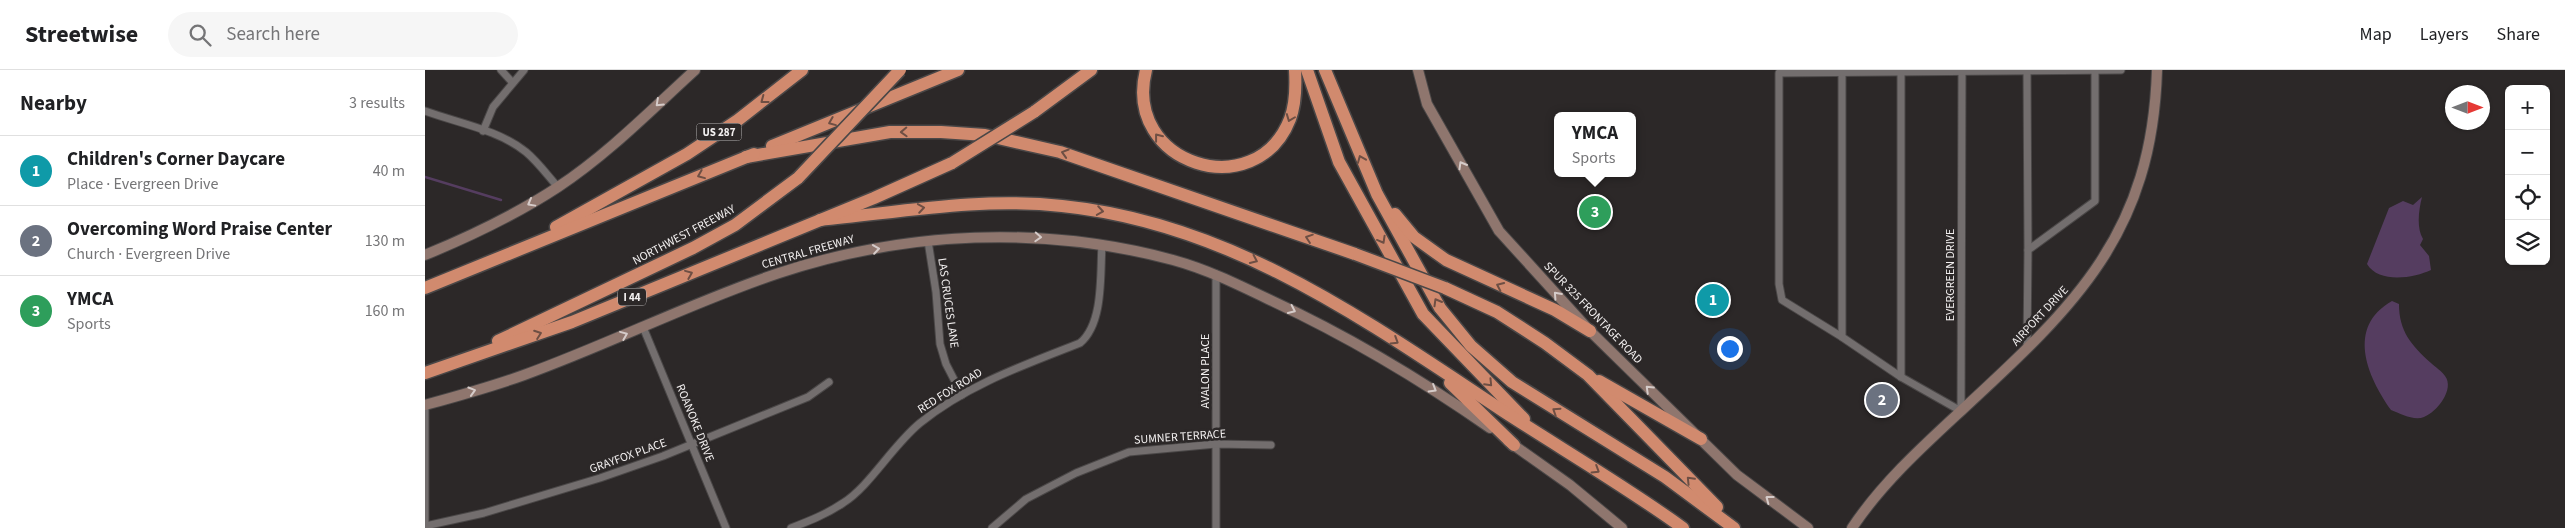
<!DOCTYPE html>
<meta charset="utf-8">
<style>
body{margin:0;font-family:"Source Sans 3",sans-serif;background:#f6f6f6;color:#202124}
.controls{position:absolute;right:15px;top:15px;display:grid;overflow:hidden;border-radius:8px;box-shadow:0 1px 4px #0004}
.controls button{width:45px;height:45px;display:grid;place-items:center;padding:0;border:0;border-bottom:1px solid #e0e0e0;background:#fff;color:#202124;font:25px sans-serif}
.compass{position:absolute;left:2020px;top:15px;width:45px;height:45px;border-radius:50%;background:#fff;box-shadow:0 1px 4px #0004;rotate:90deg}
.you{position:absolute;left:1304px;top:278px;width:18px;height:18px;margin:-12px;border:4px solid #fff;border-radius:50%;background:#1a73e8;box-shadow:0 0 0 8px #1a73e833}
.badge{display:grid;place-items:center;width:32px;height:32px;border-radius:50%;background:#1a73e8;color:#fff;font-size:16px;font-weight:700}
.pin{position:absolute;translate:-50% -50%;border:2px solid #fff;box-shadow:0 1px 5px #0006}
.popup{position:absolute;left:1129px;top:42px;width:82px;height:65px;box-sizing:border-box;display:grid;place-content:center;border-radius:8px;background:#fff;filter:drop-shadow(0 1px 4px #0005);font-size:16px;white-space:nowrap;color:#757577}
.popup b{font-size:19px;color:#202124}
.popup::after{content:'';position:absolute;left:50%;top:100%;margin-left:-10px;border:10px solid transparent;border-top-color:#fff}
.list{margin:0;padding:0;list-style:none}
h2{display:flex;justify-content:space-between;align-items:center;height:65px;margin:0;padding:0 20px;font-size:21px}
h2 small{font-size:16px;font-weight:400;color:#757577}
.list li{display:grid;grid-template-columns:32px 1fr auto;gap:15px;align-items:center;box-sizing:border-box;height:70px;padding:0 20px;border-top:1px solid #e0e0e0}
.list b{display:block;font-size:19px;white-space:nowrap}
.list p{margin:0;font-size:16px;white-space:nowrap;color:#757577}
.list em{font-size:16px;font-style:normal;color:#757577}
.icon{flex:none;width:28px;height:28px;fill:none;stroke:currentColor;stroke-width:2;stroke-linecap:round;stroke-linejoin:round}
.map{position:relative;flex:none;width:2140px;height:458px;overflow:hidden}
header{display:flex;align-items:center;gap:30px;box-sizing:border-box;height:70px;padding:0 25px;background:#fff;border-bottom:1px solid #e0e0e0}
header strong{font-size:24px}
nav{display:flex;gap:28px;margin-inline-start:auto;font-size:18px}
.search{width:350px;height:45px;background:#f6f6f6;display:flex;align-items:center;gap:12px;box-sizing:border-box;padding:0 18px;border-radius:28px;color:#757577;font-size:19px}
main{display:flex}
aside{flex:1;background:#fff}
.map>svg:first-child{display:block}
.water{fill:#553d60}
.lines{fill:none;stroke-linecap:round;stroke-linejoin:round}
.stream{stroke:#553d60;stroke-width:2.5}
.street-casing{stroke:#4a4747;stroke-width:9}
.secondary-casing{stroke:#4a4747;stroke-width:12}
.highway-casing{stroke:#4a4747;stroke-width:15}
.street{stroke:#736e6e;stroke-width:7}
.secondary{stroke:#8f766e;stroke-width:10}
.highway{stroke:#d18a6e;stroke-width:12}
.highway-bridge-casing{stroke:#4a4747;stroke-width:15;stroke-linecap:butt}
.highway-bridge{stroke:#d18a6e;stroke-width:12}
.oneway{stroke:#6e4f44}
.oneway2{stroke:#d5cbc9}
.labels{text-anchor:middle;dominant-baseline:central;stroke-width:5;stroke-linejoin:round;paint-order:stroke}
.shield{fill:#2c2828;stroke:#b7b4b4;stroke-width:1}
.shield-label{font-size:11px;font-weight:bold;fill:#f3f0f0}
.street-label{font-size:12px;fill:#f3f0f0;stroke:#2c2828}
</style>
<header>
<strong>Streetwise</strong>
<div class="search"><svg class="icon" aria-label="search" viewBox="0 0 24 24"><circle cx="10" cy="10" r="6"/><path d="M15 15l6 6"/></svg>Search here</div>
<nav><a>Map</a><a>Layers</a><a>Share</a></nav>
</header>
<main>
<aside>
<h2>Nearby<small>3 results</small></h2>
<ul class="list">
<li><span class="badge" style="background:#0f9aa8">1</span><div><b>Children's Corner Daycare</b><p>Place · Evergreen Drive</p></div><em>40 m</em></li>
<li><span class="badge" style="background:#6b7280">2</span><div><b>Overcoming Word Praise Center</b><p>Church · Evergreen Drive</p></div><em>130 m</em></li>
<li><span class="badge" style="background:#2e9e5b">3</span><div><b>YMCA</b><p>Sports</p></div><em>160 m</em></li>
</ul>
</aside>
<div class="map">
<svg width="2140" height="458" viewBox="0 0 2140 458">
<rect width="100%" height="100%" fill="#2c2828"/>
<g class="water">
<path d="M1997,127C1994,139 1991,157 1998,169L1995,175L2004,186L2006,200C1989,208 1954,214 1942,194L1964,138L1978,131L1988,135Z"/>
<path d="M1967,231L1974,234C1974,261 1986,275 2006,293C2010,297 2017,301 2020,306C2030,319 2012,342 1999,347C1989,351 1976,344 1966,340C1942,306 1921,257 1967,231Z"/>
</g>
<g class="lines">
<path class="stream" d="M0,107L76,130"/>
<g class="street-casing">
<g id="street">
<path d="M76,0L87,12"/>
<path d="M1417,1V267L1476,307L1536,341L1537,1"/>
<path d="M1476,1V307"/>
<path d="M1602,1L1603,180"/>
<path d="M0,41C33,53 74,60 101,82C113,92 123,106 133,117"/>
<path d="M58,61L68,37L99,0"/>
<path d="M503,171L511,222L515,274L521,294L537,325"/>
<path d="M791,204V458"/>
<path d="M218,257L301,458"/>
<path d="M1417,267L1357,230L1354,214V3L1696,0"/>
<path d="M1602,279L1603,180L1670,131V0"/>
<path d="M0,456L59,443L175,408L238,386L383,327L404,312"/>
<path d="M0,458V335"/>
<path d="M366,458C384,451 402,444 418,433C445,416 467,376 495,353C542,315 599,295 655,273C679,253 675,204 677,174"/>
<path d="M567,458L601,429L651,403L704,382L791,374L846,375"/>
</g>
</g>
<g class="secondary-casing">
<g id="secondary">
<path d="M993,0L1002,34L1074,161L1165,261L1312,405L1383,458"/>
<path d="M0,185C46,166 92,144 133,117C183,84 226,40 270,0"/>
<path d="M0,335C33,326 66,317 99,305C185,274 267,232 354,203C481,161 618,155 748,190C781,199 812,214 843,229C921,265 995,309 1065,358"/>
<path d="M1083,371L1145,415L1197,458"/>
<path d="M1427,458C1457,413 1498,376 1538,339C1651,235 1727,163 1732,0"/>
</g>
</g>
<g class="highway-casing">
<g id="highway">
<path d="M721,0C697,95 831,136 865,49C871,33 871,17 870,0"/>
<path d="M882,0L914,92L998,244L1099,349"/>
<path d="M900,0L952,124L1015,238L1046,276L1087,312L1240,407L1309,458"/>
<path d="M609,42L666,0"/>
<path d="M347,76L533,0"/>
<path d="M321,87L465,62H516L560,65L635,82L930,184"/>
<path d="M970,144L989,167L1021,190L1130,240L1165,261"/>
<path d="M395,150C477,142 555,127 637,136C806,153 940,250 1078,341C1138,380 1200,416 1258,458"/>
<path d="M131,157L262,84L313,50L377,0"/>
<path d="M0,218L329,84"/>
<path d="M1020,218L1072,242L1120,273L1163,305L1292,437"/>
<path d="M73,271L268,178L310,155L373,108"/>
<path d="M0,303L147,252L449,128L527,93"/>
<path d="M1174,311L1276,369"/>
<path d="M1025,313L1089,375"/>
</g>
</g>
<use href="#street" class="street"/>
<use href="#secondary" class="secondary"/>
<use href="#highway" class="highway"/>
<g class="highway-bridge-casing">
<g id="highway-bridge">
<path d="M527,93L609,42"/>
<path d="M373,108L475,0"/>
<path d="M930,184L1020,218"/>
</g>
</g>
<use href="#highway-bridge" class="highway-bridge"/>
</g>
<defs><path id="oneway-chevron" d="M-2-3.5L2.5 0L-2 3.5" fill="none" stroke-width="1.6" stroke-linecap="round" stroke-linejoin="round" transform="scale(1.25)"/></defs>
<g class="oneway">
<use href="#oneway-chevron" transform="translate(339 30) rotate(143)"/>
<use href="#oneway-chevron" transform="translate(865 48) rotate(111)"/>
<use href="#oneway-chevron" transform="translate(407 52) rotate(158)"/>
<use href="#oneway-chevron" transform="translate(479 62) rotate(178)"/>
<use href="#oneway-chevron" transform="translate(733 67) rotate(-128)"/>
<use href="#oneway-chevron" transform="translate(640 83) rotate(-163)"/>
<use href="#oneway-chevron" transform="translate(936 89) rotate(-112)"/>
<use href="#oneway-chevron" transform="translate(276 105) rotate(158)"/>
<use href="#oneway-chevron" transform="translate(496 138) rotate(-9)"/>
<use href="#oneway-chevron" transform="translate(675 141) rotate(9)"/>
<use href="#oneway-chevron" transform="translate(884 168) rotate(-161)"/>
<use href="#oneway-chevron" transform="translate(957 170) rotate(61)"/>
<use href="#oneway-chevron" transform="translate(829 190) rotate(25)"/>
<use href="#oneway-chevron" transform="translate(264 204) rotate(-22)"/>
<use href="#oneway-chevron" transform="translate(1075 216) rotate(-155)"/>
<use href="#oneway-chevron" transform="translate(1012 232) rotate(-120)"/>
<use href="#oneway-chevron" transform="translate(113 264) rotate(-20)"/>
<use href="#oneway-chevron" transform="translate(970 271) rotate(32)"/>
<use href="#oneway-chevron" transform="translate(1064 313) rotate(46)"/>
<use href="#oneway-chevron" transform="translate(1131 341) rotate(-147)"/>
<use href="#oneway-chevron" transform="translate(1171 400) rotate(32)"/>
<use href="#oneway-chevron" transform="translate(1265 410) rotate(-134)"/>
</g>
<g class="oneway2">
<use href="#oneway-chevron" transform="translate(234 33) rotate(137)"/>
<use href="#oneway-chevron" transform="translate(1037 95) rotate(-120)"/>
<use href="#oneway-chevron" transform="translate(106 133) rotate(151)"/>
<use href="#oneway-chevron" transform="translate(613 167) rotate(3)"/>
<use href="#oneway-chevron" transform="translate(451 179) rotate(-8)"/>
<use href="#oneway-chevron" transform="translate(1132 225) rotate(-132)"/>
<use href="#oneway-chevron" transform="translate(867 240) rotate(25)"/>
<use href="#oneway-chevron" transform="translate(199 265) rotate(-22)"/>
<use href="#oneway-chevron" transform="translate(1008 319) rotate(31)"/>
<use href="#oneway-chevron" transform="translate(1224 319) rotate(-136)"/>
<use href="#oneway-chevron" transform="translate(47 321) rotate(-17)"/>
<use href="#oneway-chevron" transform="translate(1344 429) rotate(-143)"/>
</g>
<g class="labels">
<g class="shield">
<rect x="271.5" y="53.5" width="45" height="17" rx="4"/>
<rect x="193" y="218.5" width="28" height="17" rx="4"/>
</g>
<g class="shield-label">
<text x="294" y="62">US 287</text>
<text x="207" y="227">I 44</text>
</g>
<g class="street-label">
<text transform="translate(259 165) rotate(-28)">NORTHWEST FREEWAY</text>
<text transform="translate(383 182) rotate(-16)">CENTRAL FREEWAY</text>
<text transform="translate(1525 205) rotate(-90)">EVERGREEN DRIVE</text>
<text transform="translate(523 233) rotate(82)">LAS CRUCES LANE</text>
<text transform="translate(1168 243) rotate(46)">SPUR 325 FRONTAGE ROAD</text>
<text transform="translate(1615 246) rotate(-47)">AIRPORT DRIVE</text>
<text transform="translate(780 301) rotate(-90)">AVALON PLACE</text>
<text transform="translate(525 321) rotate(-32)">RED FOX ROAD</text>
<text transform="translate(270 353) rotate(68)">ROANOKE DRIVE</text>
<text transform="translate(755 367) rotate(-4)">SUMNER TERRACE</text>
<text transform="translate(203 386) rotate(-20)">GRAYFOX PLACE</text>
</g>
</g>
</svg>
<div class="controls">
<button>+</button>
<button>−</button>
<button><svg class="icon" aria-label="locate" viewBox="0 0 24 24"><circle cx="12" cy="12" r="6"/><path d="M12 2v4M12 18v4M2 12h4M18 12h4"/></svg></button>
<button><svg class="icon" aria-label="layers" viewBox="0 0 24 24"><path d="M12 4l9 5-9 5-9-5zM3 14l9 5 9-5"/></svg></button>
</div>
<svg class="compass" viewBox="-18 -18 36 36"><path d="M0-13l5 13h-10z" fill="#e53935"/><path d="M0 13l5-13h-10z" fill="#757577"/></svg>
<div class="you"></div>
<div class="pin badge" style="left:1288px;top:230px;background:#0f9aa8">1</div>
<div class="pin badge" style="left:1457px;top:330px;background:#6b7280">2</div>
<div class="pin badge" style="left:1170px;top:142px;background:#2e9e5b">3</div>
<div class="popup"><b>YMCA</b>Sports</div>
</div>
</main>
